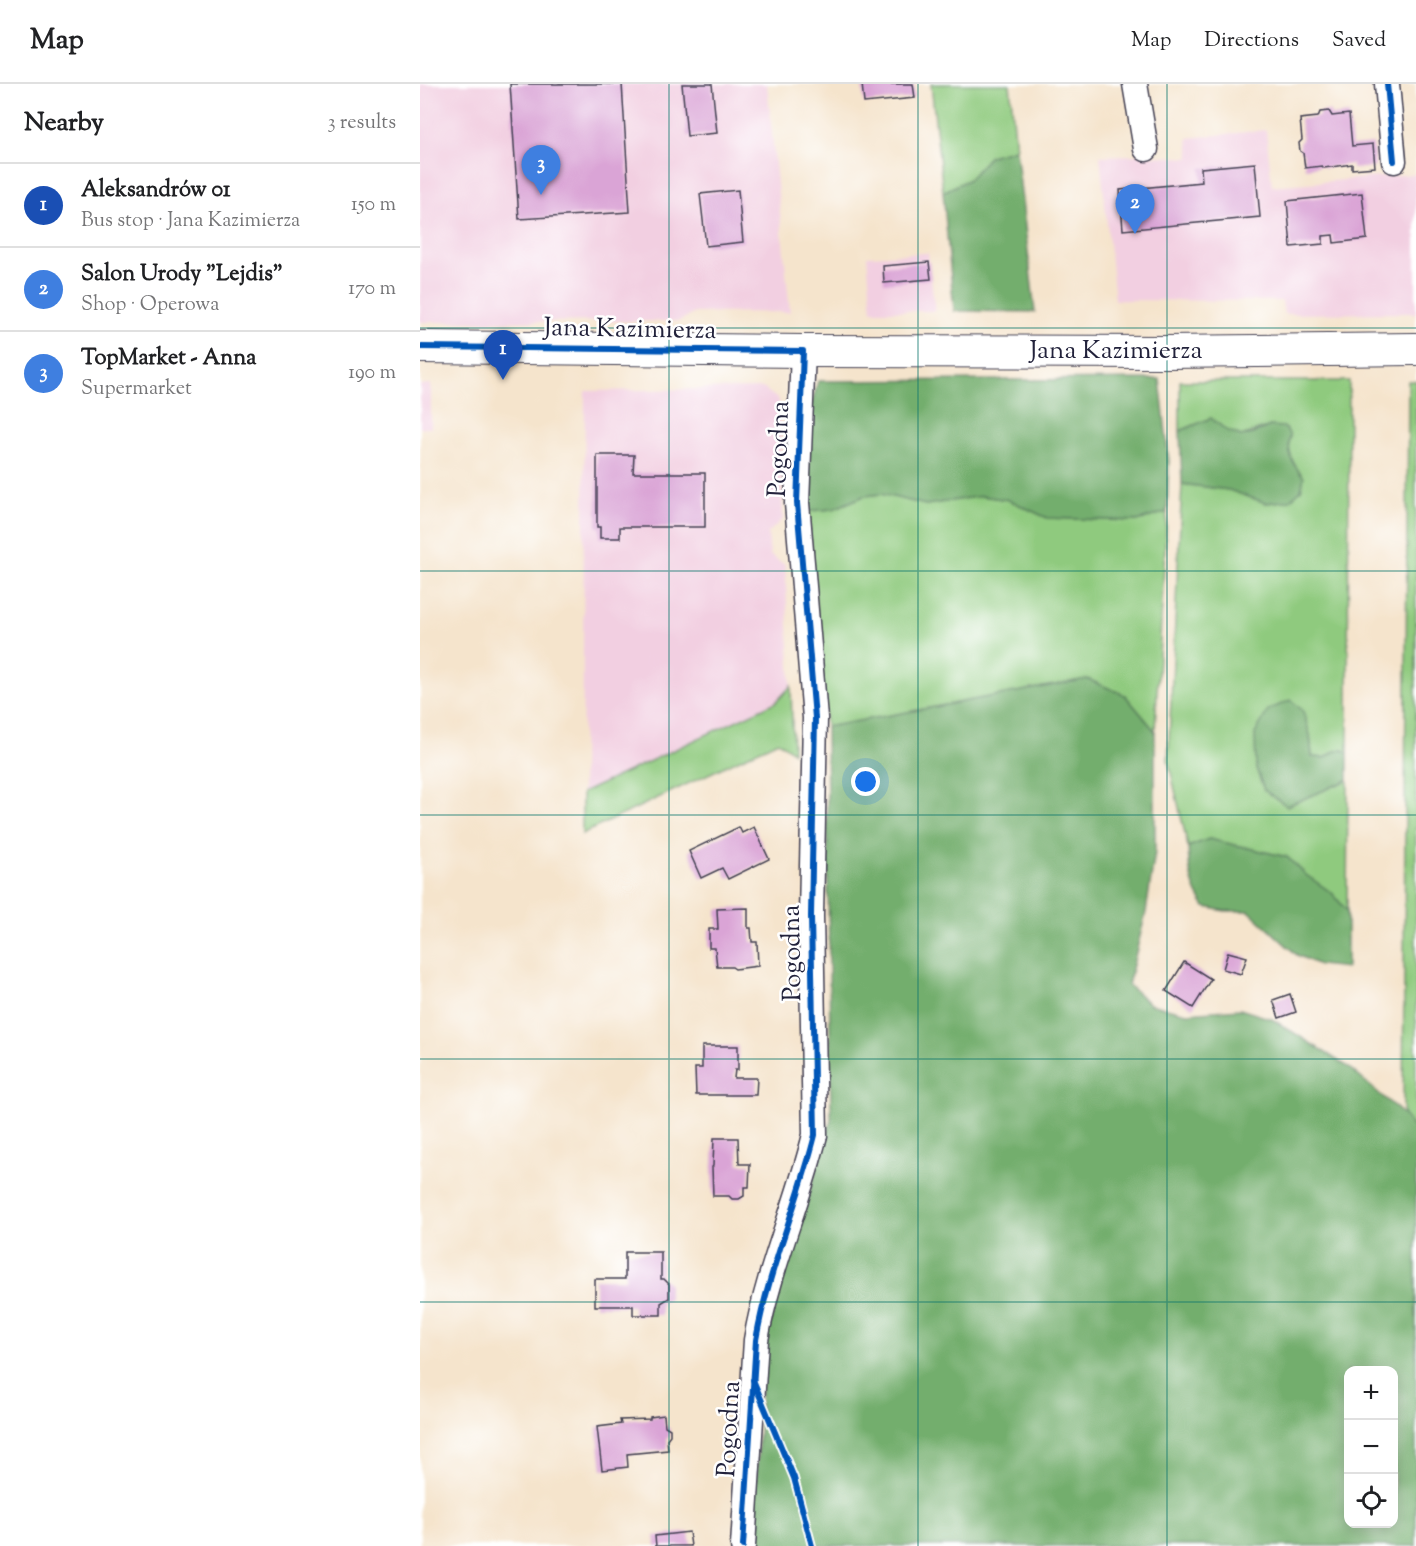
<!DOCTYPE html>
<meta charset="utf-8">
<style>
body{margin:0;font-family:"Sorts Mill Goudy",serif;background:#f6f6f6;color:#202124}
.controls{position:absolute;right:18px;bottom:18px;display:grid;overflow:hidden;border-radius:12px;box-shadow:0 3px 15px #0003}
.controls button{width:54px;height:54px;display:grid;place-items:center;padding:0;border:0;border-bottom:2px solid #e0e0e0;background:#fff;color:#202124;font:30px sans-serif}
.you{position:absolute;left:446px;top:698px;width:21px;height:21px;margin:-15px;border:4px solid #fff;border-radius:50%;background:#1a73e8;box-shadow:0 0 0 9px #1a73e833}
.badge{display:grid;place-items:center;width:39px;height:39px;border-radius:50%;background:#b45309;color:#fff;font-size:20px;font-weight:700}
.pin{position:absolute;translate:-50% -50px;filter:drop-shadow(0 2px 3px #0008)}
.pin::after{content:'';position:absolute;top:32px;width:21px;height:18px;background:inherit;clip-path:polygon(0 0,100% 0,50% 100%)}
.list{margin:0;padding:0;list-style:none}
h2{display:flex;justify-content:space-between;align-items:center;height:78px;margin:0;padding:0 24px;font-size:26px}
h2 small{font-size:20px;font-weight:400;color:#757577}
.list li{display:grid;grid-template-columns:39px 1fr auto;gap:18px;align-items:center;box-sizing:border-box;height:84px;padding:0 24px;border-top:2px solid #e0e0e0}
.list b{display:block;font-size:22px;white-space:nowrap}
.list p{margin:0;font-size:20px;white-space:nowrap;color:#757577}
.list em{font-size:20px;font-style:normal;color:#757577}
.icon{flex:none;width:33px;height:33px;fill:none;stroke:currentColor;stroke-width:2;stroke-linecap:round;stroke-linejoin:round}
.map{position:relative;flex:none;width:996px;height:1462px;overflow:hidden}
header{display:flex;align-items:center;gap:36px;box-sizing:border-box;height:84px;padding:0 30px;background:#fff;border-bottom:2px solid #e0e0e0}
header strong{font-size:28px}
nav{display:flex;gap:33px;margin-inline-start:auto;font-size:21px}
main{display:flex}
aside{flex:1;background:#fff}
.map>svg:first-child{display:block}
.built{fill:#f2cfe1}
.green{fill:#8fca7e;stroke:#58765c;stroke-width:1.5}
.forest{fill:#73ae6d;stroke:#4a6854;stroke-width:1.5;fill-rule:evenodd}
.building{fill:#daa4d6}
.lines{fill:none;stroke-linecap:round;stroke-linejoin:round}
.minor-casing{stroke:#423f51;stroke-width:27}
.major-casing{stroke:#423f51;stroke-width:34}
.minor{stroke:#fff;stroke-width:24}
.major{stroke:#fff;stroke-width:32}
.cycleway-casing{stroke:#fff;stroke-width:10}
.cycleway{stroke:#0057b8;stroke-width:6}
.grid{fill:none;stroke:#0f766e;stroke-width:1.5;stroke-opacity:0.55}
.labels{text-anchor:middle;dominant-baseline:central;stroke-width:5;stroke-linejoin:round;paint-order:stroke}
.street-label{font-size:26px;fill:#22223b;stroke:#fff}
</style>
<header>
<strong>Map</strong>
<nav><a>Map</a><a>Directions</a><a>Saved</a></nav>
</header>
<main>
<aside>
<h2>Nearby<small>3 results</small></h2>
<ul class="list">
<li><span class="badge" style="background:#1a4fb4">1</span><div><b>Aleksandrów 01</b><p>Bus stop · Jana Kazimierza</p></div><em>150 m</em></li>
<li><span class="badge" style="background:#3f7fe0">2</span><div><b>Salon Urody &quot;Lejdis&quot;</b><p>Shop · Operowa</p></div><em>170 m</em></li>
<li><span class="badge" style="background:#3f7fe0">3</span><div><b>TopMarket - Anna</b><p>Supermarket</p></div><em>190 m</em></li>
</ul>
</aside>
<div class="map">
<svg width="996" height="1462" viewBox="0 0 996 1462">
<rect width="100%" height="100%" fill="#fff"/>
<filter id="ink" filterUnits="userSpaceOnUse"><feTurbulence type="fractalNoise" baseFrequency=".0167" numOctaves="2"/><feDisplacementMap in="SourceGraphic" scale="12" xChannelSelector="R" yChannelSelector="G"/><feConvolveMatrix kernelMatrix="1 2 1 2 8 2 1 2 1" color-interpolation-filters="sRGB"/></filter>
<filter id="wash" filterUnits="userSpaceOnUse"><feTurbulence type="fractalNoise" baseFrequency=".008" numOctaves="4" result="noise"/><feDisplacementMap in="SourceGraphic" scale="24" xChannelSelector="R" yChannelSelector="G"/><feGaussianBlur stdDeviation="1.35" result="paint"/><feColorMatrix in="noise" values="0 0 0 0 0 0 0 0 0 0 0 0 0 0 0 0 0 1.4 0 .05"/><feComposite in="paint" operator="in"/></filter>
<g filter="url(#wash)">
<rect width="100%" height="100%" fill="#f5e4cc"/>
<g class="built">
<path d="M0,0H347L370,228L275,229L259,237L0,238Z"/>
<path d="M846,46L852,102L996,90V229L864,230L862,217L695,216L680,72L718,71L770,74L768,54Z"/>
<path d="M508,169L515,227H452L447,172Z"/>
<path d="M11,300V344H0V301Z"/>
<path d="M343,304L359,316L363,435L348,449L350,471L365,481L371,602L356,618L162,709L165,307Z"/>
</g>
<g class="green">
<path d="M511,0H590L596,65L570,72L548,96L523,108Z"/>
<path d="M760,297H929L928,669L924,666L915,667L905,674L892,673L890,651L836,684L844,706L867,722L928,696L927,827L912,809L886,791L867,773L789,755L768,763L748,676L762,400L809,406L847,419L870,416L874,381L868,364L870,351L850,342L821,352L806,346L791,334L760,347Z"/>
<path d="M988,297H996V1047L983,1030Z"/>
<path d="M461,410L506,421L562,412L590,416L627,434L717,437L747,428L735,647L705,611L667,595L406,643L388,427L413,425L444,412Z"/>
<path d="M371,602L373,668L358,657L162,750V709L356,618Z"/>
</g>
<g class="forest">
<path d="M596,65L615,228L534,227L523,108L548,96L570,72Z"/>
<path d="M740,295L749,377L747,428L717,437L627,434L589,416L562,412L506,421L461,410L444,412L413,425L388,427L389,329L398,297Z"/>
<path d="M791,334L806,346L821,352L832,350L850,342L864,343L870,351C867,369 872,380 884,393L881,406L870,416L846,419L809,406L762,400L760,347Z"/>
<path d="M667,595L705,611L735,647V768L726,828L708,901L730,920L767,929L820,925L852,935L927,982L983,1030L996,1047V1462H333L343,1263L411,1036L406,643ZM928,1286H974V1440H928Z"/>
<path d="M871,616L883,627L890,651L892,673L905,674L915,667L924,666L928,669V696L867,722L844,706L836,684L835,650L848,626Z"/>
<path d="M789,755L867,773L886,791L912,809L927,827V884L899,881L877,871L829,827H805L785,823C771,803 769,788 768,763Z"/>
</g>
<g id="blocks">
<g class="building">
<path d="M90,0H202L210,128L99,135Z"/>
<path d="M262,0H292L297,49L267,52Z"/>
<path d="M442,0H493L495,14L444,19Z"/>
<path d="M909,27L912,32L929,30L932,62L953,60L955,83L932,85V80L904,84L902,82L885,84L883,69L880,67L879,59L882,56L880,35L898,33L900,28Z"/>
<path d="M835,79L840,133L703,146L700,106L782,98L781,84Z"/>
<path d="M318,106L323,158L286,162L280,110Z"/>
<path d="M942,109L947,155L914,159L913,151L903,152V160L871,163L867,117Z"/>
<path d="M509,178L511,195L464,199L463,182Z"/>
<path d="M177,371H214L213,389H285V443H200V454H180V443H177Z"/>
<path d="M319,743L322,749L334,743L349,775L308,795L302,784L281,794L269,767Z"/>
<path d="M328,824V844H331L332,858H337L338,882L315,885L312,883H297L295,864H289V845H298L297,825Z"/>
<path d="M808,868L827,873L821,890L803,885Z"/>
<path d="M764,878L791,895L773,924L746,907Z"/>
<path d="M870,910L876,928L859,934L853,916Z"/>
<path d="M282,962H318V986H315L314,994H337L336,1011H276L275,984H282Z"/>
<path d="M294,1054H318L319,1080H330L329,1103H324V1112L319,1115H312L309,1112H293L292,1083L293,1082Z"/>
<path d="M205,1168H241V1195H244L249,1200V1214L241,1219V1231H213V1222H175V1195H205Z"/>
<path d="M244,1331L245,1342L250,1345V1351L247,1355L248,1366L207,1370L208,1383L182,1386L177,1343L201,1340L200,1336L230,1335V1333Z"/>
<path d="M269,1448L271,1462H236L235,1452Z"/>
</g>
</g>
</g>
<g filter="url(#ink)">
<use href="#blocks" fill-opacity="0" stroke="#423f51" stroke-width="1.5"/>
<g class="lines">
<g class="minor-casing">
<g id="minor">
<path d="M715,0L726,65"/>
<path d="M967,0L974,77"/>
<path d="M323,1462L336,1256C348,1186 378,1120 395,1051L391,832L395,634L377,419L383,267"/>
</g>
</g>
<g class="major-casing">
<path id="major" d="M0,263L383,267L747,268L996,265"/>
</g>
<use href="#minor" class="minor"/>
<use href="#major" class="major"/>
<g class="cycleway-casing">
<g id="cycleway">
<path d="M967,0L974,77"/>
<path d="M0,263L383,267L377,419L395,634L391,832L395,1051C378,1120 348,1186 336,1256L323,1462"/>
<path d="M333,1296L374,1394L392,1462"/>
</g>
</g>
<use href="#cycleway" class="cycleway"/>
</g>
</g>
<path class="grid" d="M249,0V1462M498,0V1462M747,0V1462M0,244H996M0,487H996M0,731H996M0,975H996M0,1218H996"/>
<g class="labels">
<g class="street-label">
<text transform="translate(210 246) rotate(1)">Jana Kazimierza</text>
<text x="696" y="267">Jana Kazimierza</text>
<text transform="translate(360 365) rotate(-88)">Pogodna</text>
<text transform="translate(373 869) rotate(-91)">Pogodna</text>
<text transform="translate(310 1345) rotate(-87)">Pogodna</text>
</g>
</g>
</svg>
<div class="controls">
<button>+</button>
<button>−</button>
<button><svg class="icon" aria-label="locate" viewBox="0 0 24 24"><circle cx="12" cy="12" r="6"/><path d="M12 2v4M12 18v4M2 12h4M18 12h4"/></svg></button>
</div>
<div class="you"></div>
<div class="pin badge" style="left:83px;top:296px;background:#1a4fb4">1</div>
<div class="pin badge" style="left:715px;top:150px;background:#3f7fe0">2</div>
<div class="pin badge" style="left:121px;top:111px;background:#3f7fe0">3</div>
</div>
</main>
